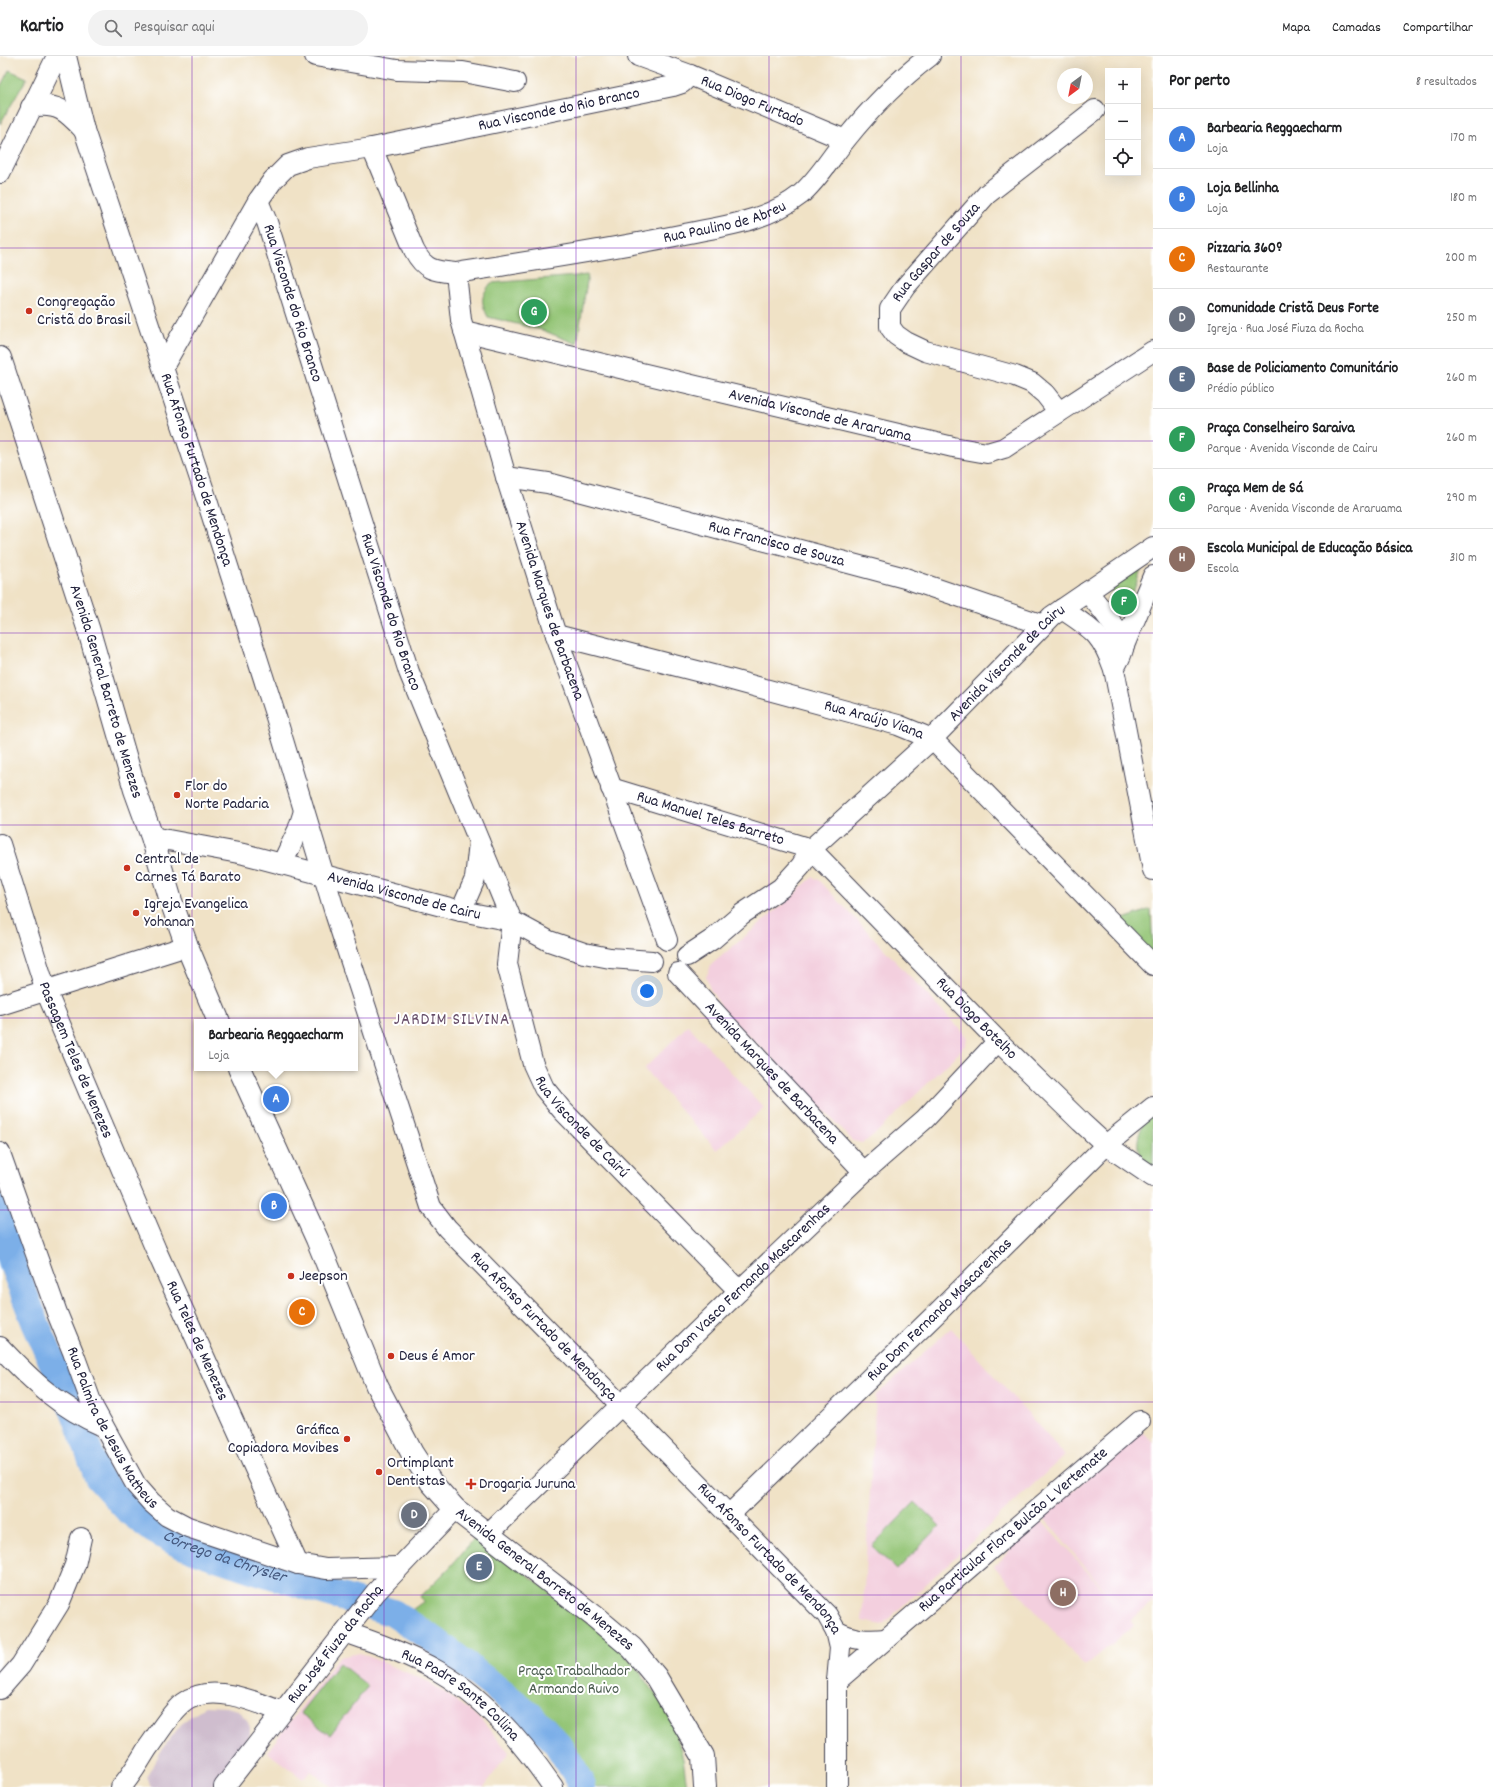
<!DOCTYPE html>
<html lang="pt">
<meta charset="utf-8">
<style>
body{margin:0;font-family:Dekko,sans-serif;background:#f2f2f2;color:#202124}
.controls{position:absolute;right:12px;top:12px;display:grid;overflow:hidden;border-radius:0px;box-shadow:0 4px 16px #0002}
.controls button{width:36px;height:36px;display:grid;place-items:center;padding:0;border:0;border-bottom:1px solid #e0e0e0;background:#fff;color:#202124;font:20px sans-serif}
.compass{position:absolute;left:1057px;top:12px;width:36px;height:36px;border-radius:50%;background:#fff;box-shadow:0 4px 16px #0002;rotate:212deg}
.you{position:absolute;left:647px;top:935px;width:14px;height:14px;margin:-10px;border:3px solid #fff;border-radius:50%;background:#1a73e8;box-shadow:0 0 0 6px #1a73e833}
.badge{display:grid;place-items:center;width:26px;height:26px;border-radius:50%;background:#c8321e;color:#fff;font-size:13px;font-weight:700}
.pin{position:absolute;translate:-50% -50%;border:2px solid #fff;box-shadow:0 1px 4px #0006}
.popup{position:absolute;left:194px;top:963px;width:164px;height:52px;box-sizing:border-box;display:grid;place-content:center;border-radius:0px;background:#fff;filter:drop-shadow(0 1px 3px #0005);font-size:13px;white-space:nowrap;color:#757577}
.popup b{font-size:15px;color:#202124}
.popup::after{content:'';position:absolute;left:50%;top:100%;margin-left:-8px;border:8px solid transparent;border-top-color:#fff}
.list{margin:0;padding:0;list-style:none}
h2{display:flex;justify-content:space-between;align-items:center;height:52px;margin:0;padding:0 16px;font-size:17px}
h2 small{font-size:13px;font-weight:400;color:#757577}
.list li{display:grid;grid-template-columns:26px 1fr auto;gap:12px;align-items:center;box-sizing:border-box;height:60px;padding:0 16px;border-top:1px solid #e0e0e0}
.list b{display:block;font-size:15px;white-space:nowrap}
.list p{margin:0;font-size:13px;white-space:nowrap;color:#757577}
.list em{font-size:13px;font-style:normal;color:#757577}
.icon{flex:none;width:22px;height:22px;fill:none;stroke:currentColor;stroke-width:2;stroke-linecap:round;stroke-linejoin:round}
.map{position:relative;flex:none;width:1153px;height:1731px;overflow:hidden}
header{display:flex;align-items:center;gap:24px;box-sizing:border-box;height:56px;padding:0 20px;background:#fff;border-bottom:1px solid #e0e0e0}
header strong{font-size:19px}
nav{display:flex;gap:22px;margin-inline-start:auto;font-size:14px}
.search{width:280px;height:36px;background:#f2f2f2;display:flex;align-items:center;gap:10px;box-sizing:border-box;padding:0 14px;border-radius:22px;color:#757577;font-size:15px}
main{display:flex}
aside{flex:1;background:#fff}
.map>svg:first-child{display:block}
.built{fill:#f3cfde}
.industrial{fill:#cfbdce}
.green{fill:#93c474;stroke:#5a7358}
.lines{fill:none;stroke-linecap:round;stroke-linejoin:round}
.river{stroke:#7bafe8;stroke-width:28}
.minor-casing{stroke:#413f50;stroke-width:22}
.major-casing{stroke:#413f50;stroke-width:24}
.minor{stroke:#fff;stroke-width:20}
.major{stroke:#fff;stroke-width:22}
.grid{fill:none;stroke:#7b2cbf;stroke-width:1;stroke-opacity:0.55}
.poi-dot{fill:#c8321e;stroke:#fff;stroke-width:1.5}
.labels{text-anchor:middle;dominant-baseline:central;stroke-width:4;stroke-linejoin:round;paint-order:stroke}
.street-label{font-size:16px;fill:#22223b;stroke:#fff}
.poi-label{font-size:16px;fill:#22223b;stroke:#fff;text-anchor:start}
.park-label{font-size:16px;fill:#4a5b4f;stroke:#fff}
.neighbourhood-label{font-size:17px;letter-spacing:1px;fill:#674e69;stroke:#fff}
.water-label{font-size:17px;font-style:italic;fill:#465a80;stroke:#fff}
</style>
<header>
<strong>Kartio</strong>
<div class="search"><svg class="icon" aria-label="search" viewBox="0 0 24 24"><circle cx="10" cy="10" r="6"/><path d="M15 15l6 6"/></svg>Pesquisar aqui</div>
<nav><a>Mapa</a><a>Camadas</a><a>Compartilhar</a></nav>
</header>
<main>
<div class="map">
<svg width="1153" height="1731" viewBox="0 0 1153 1731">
<rect width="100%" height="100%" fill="#fff"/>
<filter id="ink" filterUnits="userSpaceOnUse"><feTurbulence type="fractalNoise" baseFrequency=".025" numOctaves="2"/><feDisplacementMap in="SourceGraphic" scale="8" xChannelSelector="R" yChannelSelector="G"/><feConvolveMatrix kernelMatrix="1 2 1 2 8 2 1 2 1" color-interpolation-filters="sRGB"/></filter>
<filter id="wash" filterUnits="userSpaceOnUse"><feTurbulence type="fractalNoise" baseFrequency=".012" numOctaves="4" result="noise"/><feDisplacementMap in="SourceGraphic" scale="16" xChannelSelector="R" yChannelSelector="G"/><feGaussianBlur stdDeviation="0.9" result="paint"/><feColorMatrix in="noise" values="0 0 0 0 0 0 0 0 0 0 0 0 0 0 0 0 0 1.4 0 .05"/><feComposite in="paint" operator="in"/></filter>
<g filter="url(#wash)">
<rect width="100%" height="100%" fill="#f0e2c6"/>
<g class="built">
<path d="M813,821L819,824L967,981L966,988L954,1002L871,1082L862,1087L853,1085L783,1012L741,973L723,954L710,933L706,921L712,908L794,839L799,833Z"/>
<path d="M688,969L764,1052L717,1094L644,1013Z"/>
<path d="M951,1272L1065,1399L882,1569L862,1565L876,1339Z"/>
<path d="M1140,1374L1153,1387V1546L1131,1564L1135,1569L1085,1610L994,1510L1040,1463L1117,1549L1043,1461Z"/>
<path d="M360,1597L429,1626L451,1641L480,1663L509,1696L484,1731H332L311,1715L303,1723L267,1696L339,1601Z"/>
</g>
<path class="industrial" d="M205,1650L226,1651L238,1654L247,1664L250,1671V1679L212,1731H151L147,1720L163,1692L183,1666Z"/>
<g class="green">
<path d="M9,14L27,22L0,68V31Z"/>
<path d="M588,219L577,288L542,274L488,261C480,245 481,240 491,227Z"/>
<path d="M1144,505L1125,560L1111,532Z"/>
<path d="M1151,853L1153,899L1121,864Z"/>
<path d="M1153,1056V1118C1149,1113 1143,1108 1141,1103C1133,1085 1141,1068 1153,1056Z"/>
<path d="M915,1446L940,1470L897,1514L872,1490Z"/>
<path d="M477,1479L611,1584L637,1612L660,1644L674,1671L683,1702L687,1731H587L584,1722L559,1685L533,1662L503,1630L455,1589L409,1556L424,1545L420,1541L451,1510Z"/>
<path d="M339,1607L368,1630L330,1679L300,1657Z"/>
</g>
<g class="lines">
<path class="river" id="s1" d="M0,1153L12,1206L35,1266L78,1365L98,1421L129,1455L154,1474L181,1489L252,1513L393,1557L437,1586L529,1658L556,1686L580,1724L581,1731"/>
</g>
</g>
<g filter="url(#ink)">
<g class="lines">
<g class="minor-casing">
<g id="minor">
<path id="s2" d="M66,0L84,74L204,435L276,661L336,860L431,1151L447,1172L827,1559L836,1575L840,1592L837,1625V1731"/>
<path d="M315,0L397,14L463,16L515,26"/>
<path id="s3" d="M638,0L690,19L845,84"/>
<path d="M31,51C58,46 67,56 84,74"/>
<path id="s4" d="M372,92L414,194C425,215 435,215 456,217C531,205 606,194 680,179C721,170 766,166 800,139C818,124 831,101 846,83C871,52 898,24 930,0"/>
<path d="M0,117L57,0"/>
<path id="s5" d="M258,145L267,166L409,616L512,865L507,908L533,1008L544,1032L562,1054L739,1235"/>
<path id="s6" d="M456,217L461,264L506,421L556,579L667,884"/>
<path id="s7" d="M464,275L953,391L987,397L1004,392L1153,295"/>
<path id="s8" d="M163,311L258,145L273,124L288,109L308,102L372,92L673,30L682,27L690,19"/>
<path id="s9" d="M1059,356L1045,338L1032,327L1015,320L925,295L906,286L896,279L890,271V253L905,231L987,138L1095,54"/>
<path id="s10" d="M506,421L548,427L905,522L1043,569"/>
<path d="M1087,536C1096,546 1124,578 1123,593C1122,599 1117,607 1114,613"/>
<path d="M1062,553C1093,574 1101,577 1114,613L1153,814"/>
<path id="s11" d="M556,579L732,624L898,669L932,683L1153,909"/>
<path d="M1123,592L1153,520"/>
<path id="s12" d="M611,732L811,793L998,985L1081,1066L1106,1089L1153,1121"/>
<path id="s13" d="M152,781L244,798L461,855L512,865L549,885L584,897L610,902L652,905"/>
<path id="s14" d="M0,788L46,935L156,1194L298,1508"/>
<path d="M282,808L298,774L304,755"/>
<path d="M461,855L475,823L479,786"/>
<path id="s15" d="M687,900L713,883L742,858L781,832L801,810L811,793L932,683L1052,560L1153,491"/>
<path id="s16" d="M678,917L864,1116"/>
<path d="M0,949L187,890"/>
<path id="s17" d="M0,1097L57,1257L73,1296L93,1351L136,1429L151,1446L167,1460L188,1471L298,1508L326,1513L398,1511"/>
<path d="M0,1291C31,1324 60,1352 103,1370"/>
<path id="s18" d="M729,1459L940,1254L1106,1089L1153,1051"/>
<path id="s19" d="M487,1479L739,1235L864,1116L925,1063L998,985"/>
<path d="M836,1575C853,1584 867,1585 886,1583"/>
<path id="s20" d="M345,1576C377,1587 408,1598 438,1615C485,1642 523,1687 553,1731"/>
<path id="s21" d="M837,1625L1140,1365"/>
<path d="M0,1633L21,1609L59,1548L75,1509L81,1482"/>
<path d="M121,1731C131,1720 139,1706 147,1693C157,1680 170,1657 183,1647C210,1626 255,1645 282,1656"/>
<path id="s22" d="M224,1731L376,1536L455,1453"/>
</g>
</g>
<g class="major-casing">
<g id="major">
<path id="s23" d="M0,302L89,575L135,734L152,781L171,845L187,890L219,966"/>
<path id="s24" d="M239,1012L317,1183L377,1330L412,1397L431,1426L455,1453L594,1560L632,1592L656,1621L703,1700L705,1731"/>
</g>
</g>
<use href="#minor" class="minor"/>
<use href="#major" class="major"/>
</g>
</g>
<path class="grid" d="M192,0V1731M384,0V1731M576,0V1731M769,0V1731M961,0V1731M0,192H1153M0,385H1153M0,577H1153M0,769H1153M0,962H1153M0,1154H1153M0,1346H1153M0,1539H1153"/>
<g class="poi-dot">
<circle cx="29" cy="255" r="4"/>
<circle cx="177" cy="739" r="4"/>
<circle cx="127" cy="812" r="4"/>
<circle cx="136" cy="857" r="4"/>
<circle cx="291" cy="1220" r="4"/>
<circle cx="391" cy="1300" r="4"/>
<circle cx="347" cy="1383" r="4"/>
<circle cx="379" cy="1416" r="4"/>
<path d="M469 1422h4v4h4v4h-4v4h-4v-4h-4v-4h4z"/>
</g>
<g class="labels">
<g class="street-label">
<text stroke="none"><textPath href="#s3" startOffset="123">Rua Diogo Furtado</textPath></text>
<text stroke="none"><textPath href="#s8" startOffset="515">Rua Visconde do Rio Branco</textPath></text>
<text stroke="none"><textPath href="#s4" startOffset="435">Rua Paulino de Abreu</textPath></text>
<text stroke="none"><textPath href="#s9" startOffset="286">Rua Gaspar de Souza</textPath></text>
<text stroke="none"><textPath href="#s5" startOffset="108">Rua Visconde do Rio Branco</textPath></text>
<text stroke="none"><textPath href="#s7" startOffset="366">Avenida Visconde de Araruama</textPath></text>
<text stroke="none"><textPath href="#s2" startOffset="434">Rua Afonso Furtado de Mendonça</textPath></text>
<text stroke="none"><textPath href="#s10" startOffset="279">Rua Francisco de Souza</textPath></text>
<text stroke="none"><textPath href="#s6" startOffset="351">Avenida Marques de Barbacena</textPath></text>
<text stroke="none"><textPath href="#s5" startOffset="432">Rua Visconde do Rio Branco</textPath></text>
<text stroke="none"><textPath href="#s15" startOffset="436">Avenida Visconde de Cairu</textPath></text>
<text stroke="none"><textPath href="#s23" startOffset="350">Avenida General Barreto de Menezes</textPath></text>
<text stroke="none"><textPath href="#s11" startOffset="329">Rua Araújo Viana</textPath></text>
<text stroke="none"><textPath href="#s12" startOffset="104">Rua Manuel Teles Barreto</textPath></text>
<text stroke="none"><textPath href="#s13" startOffset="259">Avenida Visconde de Cairu</textPath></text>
<text stroke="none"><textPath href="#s12" startOffset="446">Rua Diogo Botelho</textPath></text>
<text stroke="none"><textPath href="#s14" startOffset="229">Passagem Teles de Menezes</textPath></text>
<text stroke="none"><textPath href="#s16" startOffset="137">Avenida Marques de Barbacena</textPath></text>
<text stroke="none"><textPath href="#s5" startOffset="991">Rua Visconde de Cairú</textPath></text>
<text stroke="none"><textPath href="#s19" startOffset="356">Rua Dom Vasco Fernando Mascarenhas</textPath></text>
<text stroke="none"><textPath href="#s18" startOffset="294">Rua Dom Fernando Mascarenhas</textPath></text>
<text stroke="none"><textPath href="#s2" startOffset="1372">Rua Afonso Furtado de Mendonça</textPath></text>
<text stroke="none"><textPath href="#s14" startOffset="535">Rua Teles de Menezes</textPath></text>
<text stroke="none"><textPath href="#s17" startOffset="298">Rua Palmira de Jesus Matheus</textPath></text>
<text stroke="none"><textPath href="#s21" startOffset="232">Rua Particular Flora Bulcão L Vertemate</textPath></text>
<text stroke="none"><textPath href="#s2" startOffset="1696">Rua Afonso Furtado de Mendonça</textPath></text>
<text stroke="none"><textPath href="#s24" startOffset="607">Avenida General Barreto de Menezes</textPath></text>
<text stroke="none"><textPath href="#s22" startOffset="181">Rua José Fiuza da Rocha</textPath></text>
<text stroke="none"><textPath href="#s20" startOffset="133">Rua Padre Sante Collina</textPath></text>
</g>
<g class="poi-label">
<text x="37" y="246">Congregação<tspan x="37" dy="18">Cristã do Brasil</tspan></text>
<text x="185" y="730">Flor do<tspan x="185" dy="18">Norte Padaria</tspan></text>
<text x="135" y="803">Central de<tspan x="135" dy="18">Carnes Tá Barato</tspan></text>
<text x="144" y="848">Igreja Evangelica<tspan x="144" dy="18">Yohanan</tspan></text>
<text x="299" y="1220">Jeepson</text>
<text x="399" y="1300">Deus é Amor</text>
<text x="339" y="1374" text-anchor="end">Gráfica<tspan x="339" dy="18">Copiadora Movibes</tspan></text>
<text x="387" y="1407">Ortimplant<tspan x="387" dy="18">Dentistas</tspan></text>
<text x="479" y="1428">Drogaria Juruna</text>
</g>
<g class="park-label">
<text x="574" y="1615">Praça Trabalhador<tspan x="574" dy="18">Armando Ruivo</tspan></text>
</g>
<g class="neighbourhood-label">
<text x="452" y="965">JARDIM SILVINA</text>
</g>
<g class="water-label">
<text stroke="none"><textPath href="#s1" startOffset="439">Córrego da Chrysler</textPath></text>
</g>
</g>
</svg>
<div class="controls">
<button>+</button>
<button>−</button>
<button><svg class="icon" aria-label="locate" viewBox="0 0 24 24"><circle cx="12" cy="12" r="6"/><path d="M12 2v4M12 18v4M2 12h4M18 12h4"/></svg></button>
</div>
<svg class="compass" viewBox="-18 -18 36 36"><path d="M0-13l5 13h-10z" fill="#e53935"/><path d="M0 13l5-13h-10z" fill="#757577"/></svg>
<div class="you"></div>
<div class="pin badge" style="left:276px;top:1043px;background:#3f7fe0">A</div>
<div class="popup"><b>Barbearia Reggaecharm</b>Loja</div>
<div class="pin badge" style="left:274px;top:1150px;background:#3f7fe0">B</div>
<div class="pin badge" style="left:302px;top:1256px;background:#e8710a">C</div>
<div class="pin badge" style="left:414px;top:1459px;background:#6b7280">D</div>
<div class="pin badge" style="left:479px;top:1511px;background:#5c6f8a">E</div>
<div class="pin badge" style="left:1124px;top:546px;background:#2e9e5b">F</div>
<div class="pin badge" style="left:534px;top:256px;background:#2e9e5b">G</div>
<div class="pin badge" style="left:1063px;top:1537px;background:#8d6e63">H</div>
</div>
<aside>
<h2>Por perto<small>8 resultados</small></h2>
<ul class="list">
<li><span class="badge" style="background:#3f7fe0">A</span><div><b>Barbearia Reggaecharm</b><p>Loja</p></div><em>170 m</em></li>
<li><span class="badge" style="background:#3f7fe0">B</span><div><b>Loja Bellinha</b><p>Loja</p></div><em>180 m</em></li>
<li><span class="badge" style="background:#e8710a">C</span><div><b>Pizzaria 360º</b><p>Restaurante</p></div><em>200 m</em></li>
<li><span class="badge" style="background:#6b7280">D</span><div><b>Comunidade Cristã Deus Forte</b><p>Igreja · Rua José Fiuza da Rocha</p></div><em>250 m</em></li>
<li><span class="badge" style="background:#5c6f8a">E</span><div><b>Base de Policiamento Comunitário</b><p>Prédio público</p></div><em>260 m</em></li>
<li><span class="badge" style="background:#2e9e5b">F</span><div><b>Praça Conselheiro Saraiva</b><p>Parque · Avenida Visconde de Cairu</p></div><em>260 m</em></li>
<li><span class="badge" style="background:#2e9e5b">G</span><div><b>Praça Mem de Sá</b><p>Parque · Avenida Visconde de Araruama</p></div><em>290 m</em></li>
<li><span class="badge" style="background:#8d6e63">H</span><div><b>Escola Municipal de Educação Básica</b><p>Escola</p></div><em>310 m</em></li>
</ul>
</aside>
</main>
